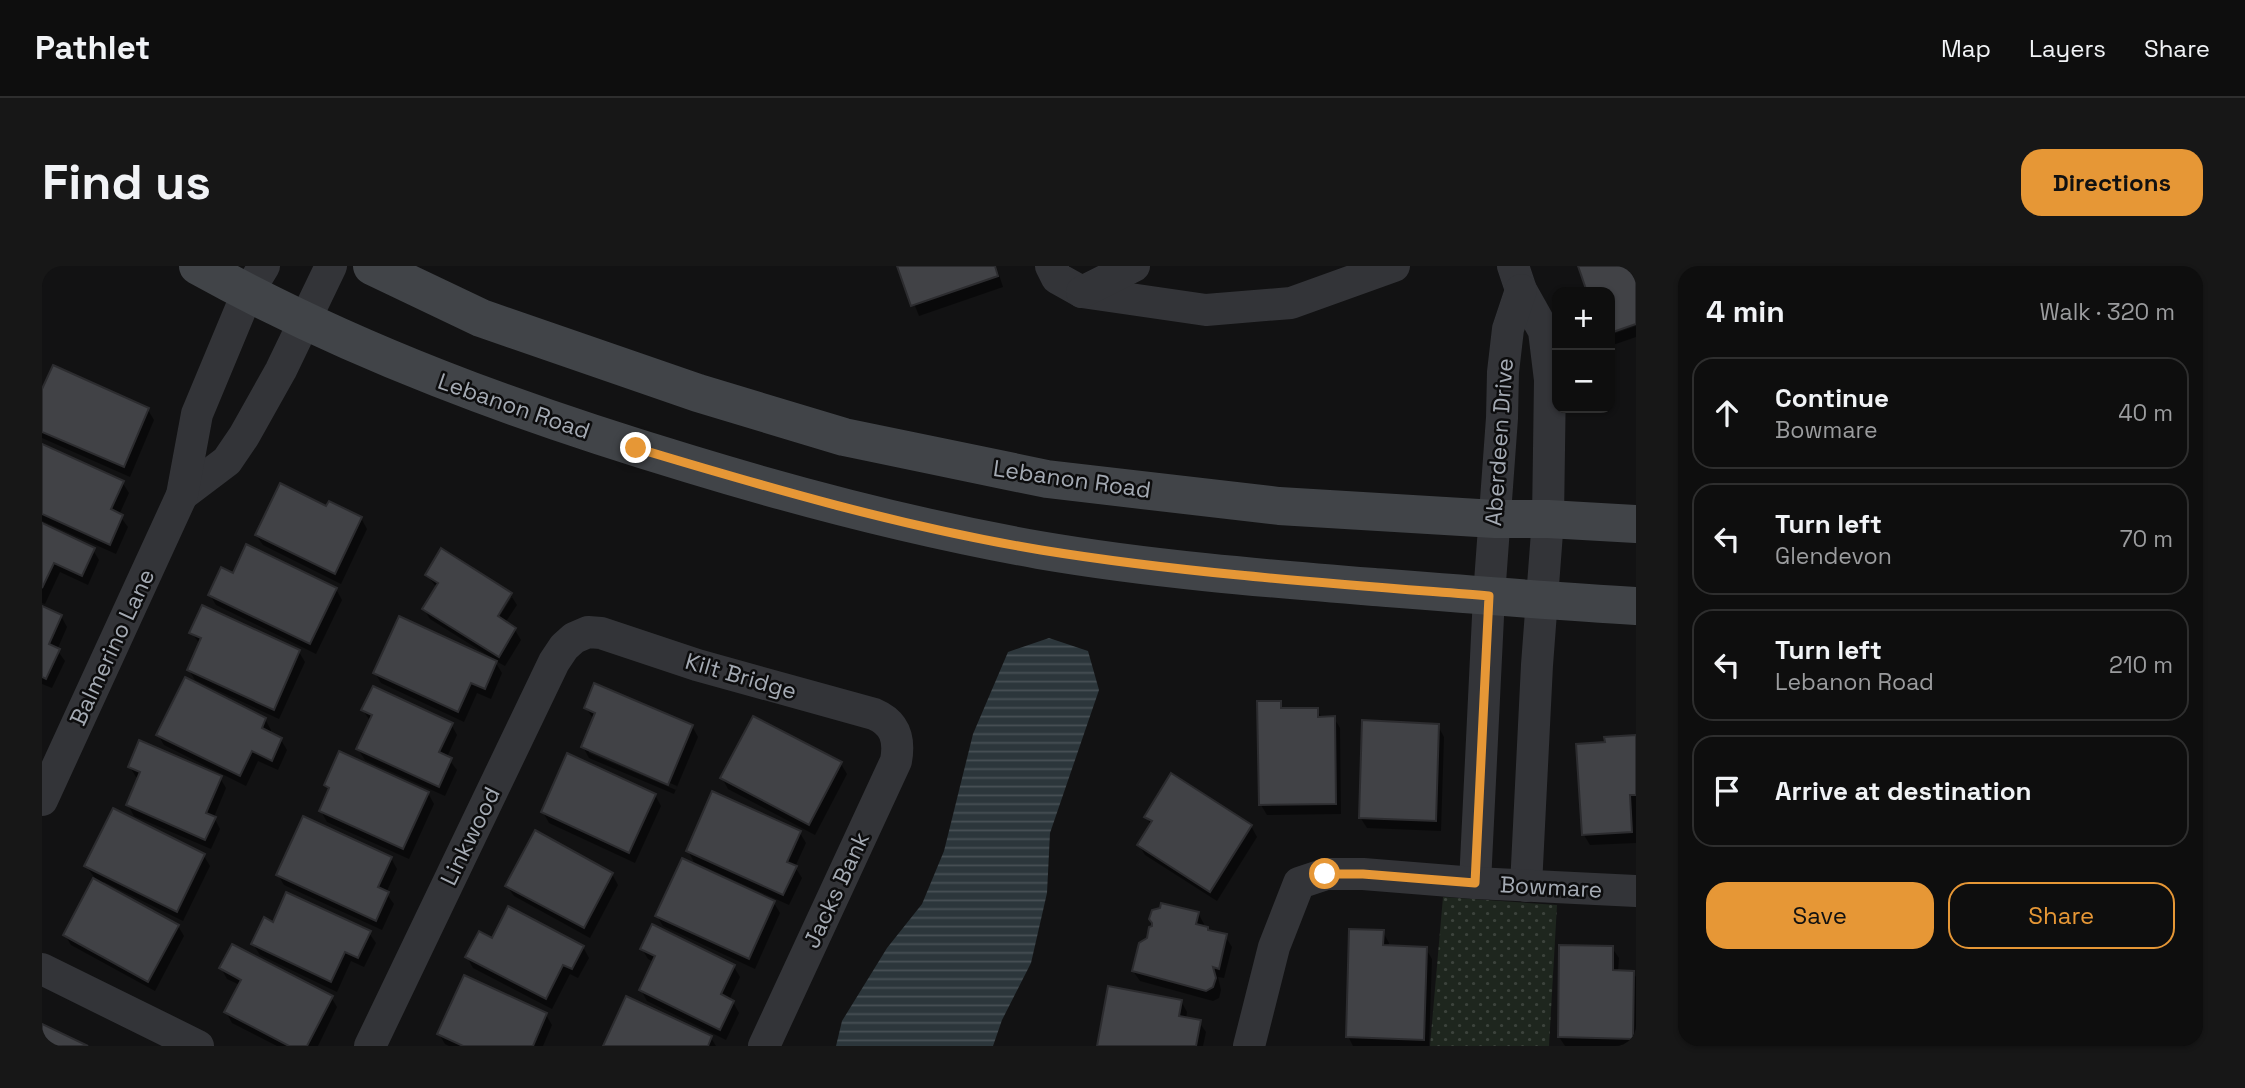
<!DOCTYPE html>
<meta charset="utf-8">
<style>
body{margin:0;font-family:"Space Grotesk",sans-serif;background:#171717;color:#f1f3f6}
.controls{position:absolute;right:21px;top:21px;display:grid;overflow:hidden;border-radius:14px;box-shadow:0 2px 5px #0004}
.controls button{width:63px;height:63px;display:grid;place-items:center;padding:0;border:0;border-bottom:2px solid #2e2e2e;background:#0e0e0e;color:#f1f3f6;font:35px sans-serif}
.stop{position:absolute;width:21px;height:21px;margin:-16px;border:5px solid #e69736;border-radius:50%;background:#fff}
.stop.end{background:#e69736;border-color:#fff;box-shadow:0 2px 7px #0008}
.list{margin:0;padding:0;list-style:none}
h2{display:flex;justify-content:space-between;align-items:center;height:91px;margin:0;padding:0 28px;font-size:30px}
h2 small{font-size:23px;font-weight:400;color:#9b9c9e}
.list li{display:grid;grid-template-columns:46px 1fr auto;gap:21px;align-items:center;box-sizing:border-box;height:112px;margin:0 14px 14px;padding:0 14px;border:2px solid #2e2e2e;border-radius:21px}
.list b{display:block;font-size:26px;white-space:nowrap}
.list p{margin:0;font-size:23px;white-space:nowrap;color:#9b9c9e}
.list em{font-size:23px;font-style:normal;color:#9b9c9e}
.actions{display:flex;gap:14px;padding:21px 28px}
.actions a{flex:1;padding:16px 0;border:2px solid #e69736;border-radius:21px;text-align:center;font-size:24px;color:#e69736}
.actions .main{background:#e69736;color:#111}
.icon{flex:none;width:38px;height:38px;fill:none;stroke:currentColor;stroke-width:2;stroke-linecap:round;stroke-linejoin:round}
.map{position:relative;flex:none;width:1594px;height:780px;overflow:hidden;border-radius:21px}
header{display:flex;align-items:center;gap:42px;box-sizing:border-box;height:98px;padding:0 35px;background:#0e0e0e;border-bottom:2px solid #2e2e2e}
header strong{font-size:33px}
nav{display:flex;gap:38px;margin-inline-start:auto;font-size:24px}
.intro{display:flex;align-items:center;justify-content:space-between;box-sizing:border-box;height:168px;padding:0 42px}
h1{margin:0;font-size:49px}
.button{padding:18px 32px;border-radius:21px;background:#e69736;color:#111;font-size:24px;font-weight:700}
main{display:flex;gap:42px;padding:0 42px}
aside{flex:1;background:#0e0e0e;border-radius:21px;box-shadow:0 2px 5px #0004}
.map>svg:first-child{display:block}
.park{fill:url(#park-dots)}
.water{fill:url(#water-rules)}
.shadow{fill:#0007;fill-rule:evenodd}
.building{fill:#414246;stroke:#2c2c2f;stroke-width:2}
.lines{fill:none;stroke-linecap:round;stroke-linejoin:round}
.minor{stroke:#333438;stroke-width:32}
.secondary{stroke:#414448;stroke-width:38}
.route{stroke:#e69736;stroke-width:9}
.labels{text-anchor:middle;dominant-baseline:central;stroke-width:5;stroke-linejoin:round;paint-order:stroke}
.street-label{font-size:23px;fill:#a4aab3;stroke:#0d0d0e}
</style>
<header>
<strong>Pathlet</strong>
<nav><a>Map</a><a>Layers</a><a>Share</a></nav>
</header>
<div class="intro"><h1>Find us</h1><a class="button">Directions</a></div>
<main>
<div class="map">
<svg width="1594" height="780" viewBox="0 0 1594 780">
<defs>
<pattern id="park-dots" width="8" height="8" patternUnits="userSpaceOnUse" patternTransform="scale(1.75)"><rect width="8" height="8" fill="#1e261e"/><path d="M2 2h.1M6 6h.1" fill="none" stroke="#3c433c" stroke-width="1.8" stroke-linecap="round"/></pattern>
<pattern id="water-rules" width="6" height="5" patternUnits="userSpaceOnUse" patternTransform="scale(1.75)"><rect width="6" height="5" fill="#2c363b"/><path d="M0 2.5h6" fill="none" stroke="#485055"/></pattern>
</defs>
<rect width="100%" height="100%" fill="#121213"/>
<path class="park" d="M1401,631L1515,639L1507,780H1388Z"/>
<path class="water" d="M1007,372L1046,385L1057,424L1008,567L1005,627L989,697L960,754L951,780H794L800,755L845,682L880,638L902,585L931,468L966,386Z"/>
<g class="shadow">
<path d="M857,0H954L961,21L877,50Z"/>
<path d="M1537,0H1591L1594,8V57L1568,66V26H1546Z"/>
<path d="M1594,60V71L1568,80V69Z"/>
<path d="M0,128L106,144L112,154L88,211L0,172Z"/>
<path d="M0,180L80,216L87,227L77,249L86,261L74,288L0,255Z"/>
<path d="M285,242L319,252L325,263L299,318L221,279L214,269Z"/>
<path d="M0,259L51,284L57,294L46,319L18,306L3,338L0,337Z"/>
<path d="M192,309L294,323L300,334L274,388L174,339L168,329Z"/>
<path d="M385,309L468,328L475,339L463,357L473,364L479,374L463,400L452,394L460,407L449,433L435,427L422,456L339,417L333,407L449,394L450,392L388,353L382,343L395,322ZM465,331H470L452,359L449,357Z"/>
<path d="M0,341L19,350L25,361L15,384L23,395L10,422L0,418Z"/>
<path d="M149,366L257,386L263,396L237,453L153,414L147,404L158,378Z"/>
<path d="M1238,437L1242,444H1275L1280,452H1292L1298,462L1299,548L1225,549L1219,539Z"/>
<path d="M544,442L650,460L656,471L632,528L547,492L541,481L552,454ZM547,483L635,520L634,524L547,487Z"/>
<path d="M321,444L409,458L415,469L405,491L415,504L403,530L323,494L316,483L328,455Z"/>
<path d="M223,453L229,464L228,468L239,474L245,484L236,504L216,495L204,520L122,479L116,469Z"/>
<path d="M1396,460L1402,471L1399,565L1325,562L1318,551Z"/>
<path d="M1594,471V577L1548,579L1542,569L1536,479L1565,478Z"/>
<path d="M799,498L805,508L773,569L686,523L680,512Z"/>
<path d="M88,501L178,512L184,522L172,551L178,563L169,583L92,550L86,539L98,513L94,511Z"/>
<path d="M284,519L386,527L392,538L367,593L285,556L279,545L288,526Z"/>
<path d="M613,529L619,540L593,597L507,557L501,546Z"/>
<path d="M1104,551L1209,560L1215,571L1175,635L1103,589L1097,579L1109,559Z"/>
<path d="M758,567L764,577L753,601L760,612L747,639L652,596L646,585Z"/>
<path d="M162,590L168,600L141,655L62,616L61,619L136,660L142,670L113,725L29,679L23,669L53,612L44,600Z"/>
<path d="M349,592L355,603L344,627L352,638L340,664L242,619L236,609Z"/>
<path d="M570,608L576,619L548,672L472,630L465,620Z"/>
<path d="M732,637L738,647L713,703L621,660L615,650Z"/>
<path d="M1156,647L1162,658L1161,661L1168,666L1183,670L1190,681L1182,712L1176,711L1179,724L1177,732L1171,735L1098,715L1091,705Z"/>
<path d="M231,658L327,667L334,677L322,701L309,695L295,726L218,689L211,678Z"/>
<path d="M1341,666L1347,677V681L1384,683L1390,693L1387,780H1311L1306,770Z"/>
<path d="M450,674L541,681L547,692L536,712L528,708L510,743L431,702L425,691Z"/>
<path d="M1570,682L1577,692L1576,706L1591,707L1594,711V780H1523L1517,771Z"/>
<path d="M600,683L692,701L698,711L687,734L691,736L697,747L684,774L605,735L599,724L612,696L606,693Z"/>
<path d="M179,702L289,731L295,741L276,780H235L190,757L184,746L198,719L185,713Z"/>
<path d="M1139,735L1145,746L1144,753L1157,756L1164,766L1161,780H1056Z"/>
<path d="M504,749L510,759L501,780H407L403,778L397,768Z"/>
<path d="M669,772L674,780H563Z"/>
</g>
<g class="building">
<path d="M855,0H953L956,10L869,40Z"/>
<path d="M1536,0H1590L1594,11V58L1568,67V26H1545Z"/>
<path d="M11,99L107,142L82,201L0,166V123Z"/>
<path d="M0,178L82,215L69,243L81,249L68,279L0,248Z"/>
<path d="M238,217L284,240L287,235L320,251L293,308L213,269Z"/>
<path d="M0,257L53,282L40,310L12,297L0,322Z"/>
<path d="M204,278L295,322L268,378L166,329L179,301L191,307Z"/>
<path d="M399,282L470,327L456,350L474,362L457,391L380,343L396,317L383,309Z"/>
<path d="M160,339L258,384L232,444L145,404L159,372L147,367Z"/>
<path d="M0,340L20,349L7,378L18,383L4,413L0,411Z"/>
<path d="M357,350L455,395L443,423L429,417L416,446L331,407Z"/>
<path d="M143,411L224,452L220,462L240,472L230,495L210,485L198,510L114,469Z"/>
<path d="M552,417L651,459L626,519L539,481L553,447L542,442Z"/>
<path d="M331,420L411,457L397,486L410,492L397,521L314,483L330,449L319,444Z"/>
<path d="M1215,435H1239V442H1276V451L1293,450L1294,538L1217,539Z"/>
<path d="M711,450L800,496L767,559L678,512Z"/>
<path d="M1320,454L1397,458L1394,555L1317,552Z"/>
<path d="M1594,469V529H1588L1590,566L1540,569L1534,478L1563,476L1562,471Z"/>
<path d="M97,474L180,510L164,547L174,551L163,574L84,539L98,506L86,501Z"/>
<path d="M297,485L387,526L361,583L277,545L287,522L282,519Z"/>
<path d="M525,487L614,528L587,587L499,546Z"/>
<path d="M1129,507L1210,559L1168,626L1095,579L1110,555L1102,551Z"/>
<path d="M670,525L759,565L745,596L755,600L741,629L644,585Z"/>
<path d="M71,542L163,588L135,646L42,600Z"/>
<path d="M261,550L350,591L336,621L347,626L334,655L234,609Z"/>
<path d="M493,564L571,607L542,662L463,620Z"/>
<path d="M640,592L733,635L707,693L613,650Z"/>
<path d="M51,612L137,659L106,716L21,669Z"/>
<path d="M244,626L329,665L316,692L303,686L289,716L209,678L222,651L231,656Z"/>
<path d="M1119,637L1157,646L1154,658L1166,661V664L1185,668L1177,703L1171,701L1174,712L1171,721L1164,725L1090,705L1097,677L1105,672L1107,661L1110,660V657L1107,653L1110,644L1118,642Z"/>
<path d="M466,640L542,680L530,703L521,699L504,733L423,691L437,665L450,672Z"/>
<path d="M610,658L693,699L679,728L692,735L678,764L597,724L613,690L598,683Z"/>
<path d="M1307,663L1342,664L1341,679L1385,681L1382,774L1304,771Z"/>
<path d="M190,678L291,730L265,780H247L182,746L199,714L177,702Z"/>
<path d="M1517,679L1571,680V704L1592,705L1591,773L1516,771Z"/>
<path d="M422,709L505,747L491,780H421L395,768Z"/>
<path d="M1066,720L1140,734L1137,750L1159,754L1154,780H1055Z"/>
<path d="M584,730L670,770L666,780H561Z"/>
<path d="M0,758L46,780H0Z"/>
</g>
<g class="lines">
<g class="minor">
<path d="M1009,0L1015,12L1040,26L1164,44L1249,37L1352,0"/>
<path d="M1471,0L1479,24L1502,65L1508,114L1506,253L1495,399L1484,620"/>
<path d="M1040,26L1092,0"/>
<path d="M140,229L185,195L202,170L239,104L289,0"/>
<path d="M0,534L140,229L155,148L205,28L222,0"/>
<path d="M1433,617L1447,330L1460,152L1461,106L1466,63L1479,24"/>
<path d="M0,703L156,780"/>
<path d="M328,780L512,396L522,381L532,372L546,366L559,367L655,399L832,448C853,457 858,473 854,495L722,780"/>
<path d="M1207,780L1232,681L1257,617L1284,608H1321L1433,617L1594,625"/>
</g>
<g class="secondary">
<path d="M156,0C311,86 478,147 648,198C763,233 879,263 997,284C1108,303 1220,312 1332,321C1420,328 1507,335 1594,340"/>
<path d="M330,0L439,52L656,127L802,171L1005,213L1237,240L1453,253H1506L1594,258"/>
</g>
</g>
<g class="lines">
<path class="route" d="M594,182C727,222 861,261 999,284C1147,308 1297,318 1447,330L1433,617L1321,608H1283"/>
</g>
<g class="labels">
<g class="street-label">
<text transform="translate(472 140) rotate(19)">Lebanon Road</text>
<text transform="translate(1457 176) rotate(-86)">Aberdeen Drive</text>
<text transform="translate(1030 213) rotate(8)">Lebanon Road</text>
<text transform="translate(70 381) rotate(-65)">Balmerino Lane</text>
<text transform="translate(699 410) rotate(16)">Kilt Bridge</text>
<text transform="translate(428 570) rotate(-64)">Linkwood</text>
<text transform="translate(1509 621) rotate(3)">Bowmare</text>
<text transform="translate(794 624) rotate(-65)">Jacks Bank</text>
</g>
</g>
</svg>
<div class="controls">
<button>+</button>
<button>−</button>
</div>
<div class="stop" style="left:1283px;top:608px"></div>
<div class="stop end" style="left:594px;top:182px"></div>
</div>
<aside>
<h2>4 min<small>Walk · 320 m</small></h2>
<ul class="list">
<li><svg class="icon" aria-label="ahead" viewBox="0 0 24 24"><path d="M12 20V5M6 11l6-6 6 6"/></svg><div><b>Continue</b><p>Bowmare</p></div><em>40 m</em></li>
<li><svg class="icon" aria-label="left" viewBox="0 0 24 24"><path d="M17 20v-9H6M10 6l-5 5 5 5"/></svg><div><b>Turn left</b><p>Glendevon</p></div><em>70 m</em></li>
<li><svg class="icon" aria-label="left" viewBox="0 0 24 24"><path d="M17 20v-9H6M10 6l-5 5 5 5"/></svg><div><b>Turn left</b><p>Lebanon Road</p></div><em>210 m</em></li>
<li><svg class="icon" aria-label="arrive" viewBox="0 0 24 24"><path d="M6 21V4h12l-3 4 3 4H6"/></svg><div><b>Arrive at destination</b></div></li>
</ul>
<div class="actions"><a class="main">Save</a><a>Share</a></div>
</aside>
</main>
